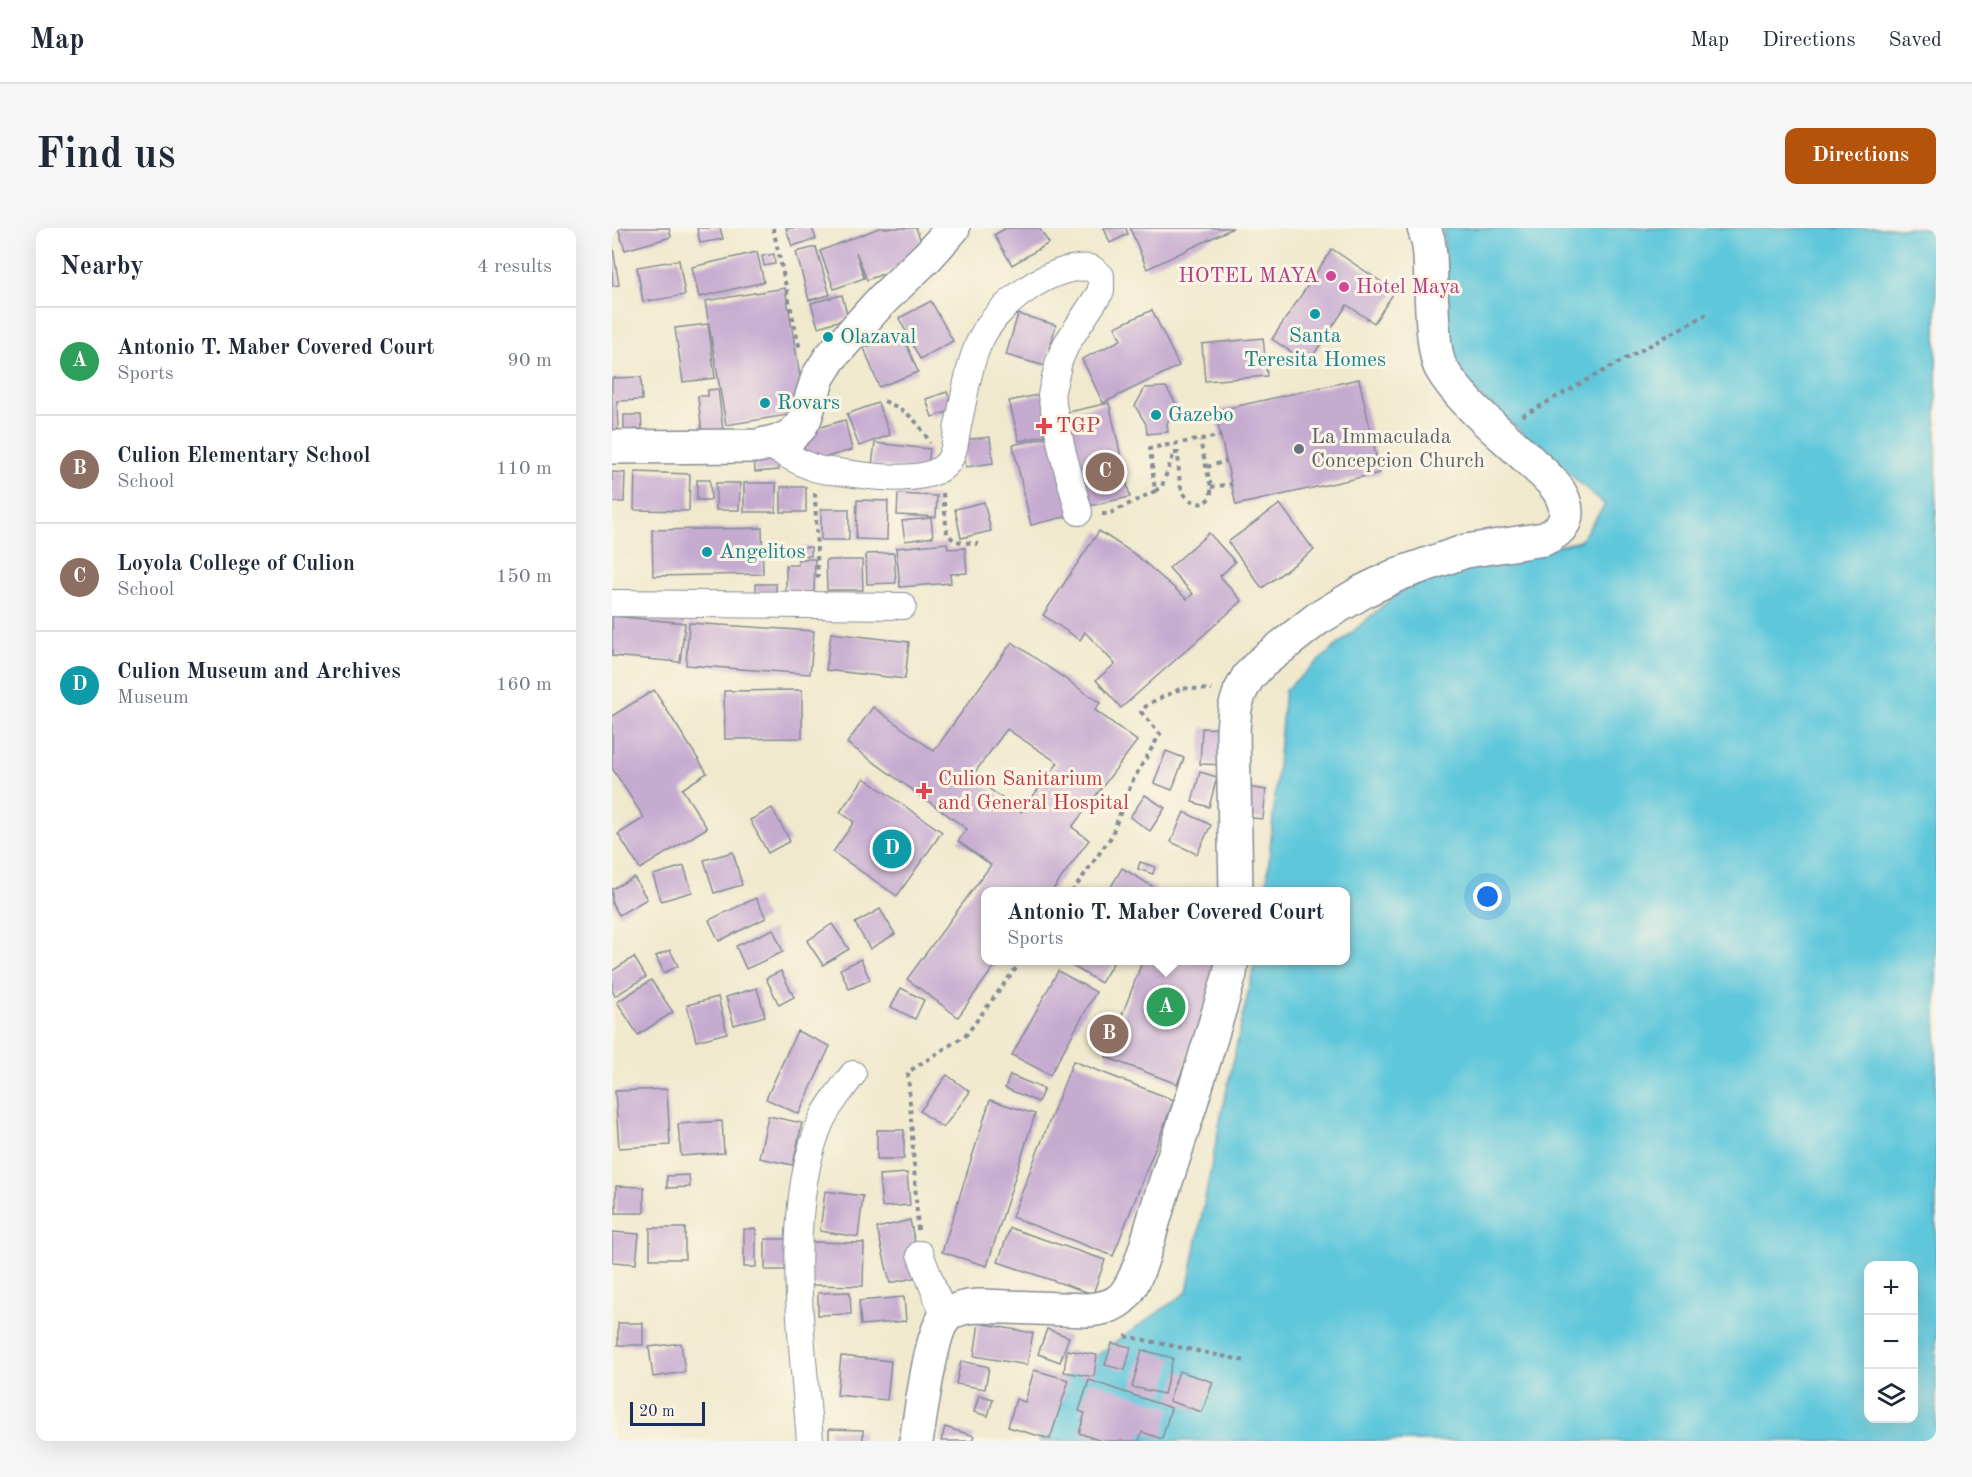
<!DOCTYPE html>
<meta charset="utf-8">
<style>
body{margin:0;font-family:"Old Standard TT",serif;background:#f6f6f7;color:#1f2937}
.controls{position:absolute;right:18px;bottom:18px;display:grid;overflow:hidden;border-radius:12px;box-shadow:0 6px 24px #0002}
.controls button{width:54px;height:54px;display:grid;place-items:center;padding:0;border:0;border-bottom:2px solid #e0e1e3;background:#fff;color:#1f2937;font:30px sans-serif}
.scale{position:absolute;left:18px;bottom:15px;width:75px;box-sizing:border-box;padding-left:6px;border:3px solid #1b2f5e;border-top:0;font-size:16px;line-height:21px;white-space:nowrap;color:#1b2f5e;-webkit-text-stroke:4px #fcf5e5;paint-order:stroke}
.you{position:absolute;left:876px;top:669px;width:21px;height:21px;margin:-15px;border:4px solid #fff;border-radius:50%;background:#1a73e8;box-shadow:0 0 0 9px #1a73e833}
.badge{display:grid;place-items:center;width:39px;height:39px;border-radius:50%;background:#b45309;color:#fff;font-size:20px;font-weight:700}
.pin{position:absolute;translate:-50% -50%;border:3px solid #fff;box-shadow:0 2px 6px #0006}
.popup{position:absolute;left:369px;top:659px;width:369px;height:78px;box-sizing:border-box;display:grid;place-content:center;border-radius:12px;background:#fff;filter:drop-shadow(0 2px 4px #0005);font-size:20px;white-space:nowrap;color:#747a83}
.popup b{font-size:22px;color:#1f2937}
.popup::after{content:'';position:absolute;left:50%;top:100%;margin-left:-12px;border:12px solid transparent;border-top-color:#fff}
.list{margin:0;padding:0;list-style:none}
h2{display:flex;justify-content:space-between;align-items:center;height:78px;margin:0;padding:0 24px;font-size:26px}
h2 small{font-size:20px;font-weight:400;color:#747a83}
.list li{display:grid;grid-template-columns:39px 1fr auto;gap:18px;align-items:center;box-sizing:border-box;height:108px;padding:0 24px;border-top:2px solid #e0e1e3}
.list b{display:block;font-size:22px;white-space:nowrap}
.list p{margin:0;font-size:20px;white-space:nowrap;color:#747a83}
.list em{font-size:20px;font-style:normal;color:#747a83}
.icon{flex:none;width:33px;height:33px;fill:none;stroke:currentColor;stroke-width:2;stroke-linecap:round;stroke-linejoin:round}
.map{position:relative;flex:none;width:1324px;height:1213px;overflow:hidden;border-radius:12px}
header{display:flex;align-items:center;gap:36px;box-sizing:border-box;height:84px;padding:0 30px;background:#fff;border-bottom:2px solid #e0e1e3}
header strong{font-size:28px}
nav{display:flex;gap:33px;margin-inline-start:auto;font-size:21px}
.intro{display:flex;align-items:center;justify-content:space-between;box-sizing:border-box;height:144px;padding:0 36px}
h1{margin:0;font-size:42px}
.button{padding:15px 27px;border-radius:12px;background:#b45309;color:#fff;font-size:21px;font-weight:700}
main{display:flex;gap:36px;padding:0 36px}
aside{flex:1;background:#fff;border-radius:12px;box-shadow:0 6px 24px #0002}
.map>svg:first-child{display:block}
.water{fill:#5fc7db;stroke:#3d7b9c;stroke-width:1.5;fill-rule:evenodd}
.building{fill:#c6abd1;fill-rule:evenodd}
.lines{fill:none;stroke-linecap:round;stroke-linejoin:round}
.minor-casing{stroke:#868c96;stroke-width:28}
.secondary-casing{stroke:#868c96;stroke-width:36}
.path{stroke:#868c96;stroke-width:4;stroke-dasharray:4.5 4.5;stroke-linecap:butt}
.minor{stroke:#fff;stroke-width:26}
.secondary{stroke:#fff;stroke-width:33}
.hotel-dot{fill:#d1479c;stroke:#fcf5e5;stroke-width:2}
.culture-dot{fill:#0f9aa8;stroke:#fcf5e5;stroke-width:2}
.health-dot{fill:#e0444e;stroke:#fcf5e5;stroke-width:2}
.worship-dot{fill:#6b7280;stroke:#fcf5e5;stroke-width:2}
.labels{text-anchor:middle;dominant-baseline:central;stroke-width:6;stroke-linejoin:round;paint-order:stroke}
.hotel-label{font-size:21px;fill:#b23c85;stroke:#fcf5e5;text-anchor:end}
.culture-label{font-size:21px;fill:#0d838f;stroke:#fcf5e5;text-anchor:start}
.health-label{font-size:21px;fill:#be3a42;stroke:#fcf5e5;text-anchor:start}
.worship-label{font-size:21px;fill:#5b616d;stroke:#fcf5e5;text-anchor:start}
</style>
<header>
<strong>Map</strong>
<nav><a>Map</a><a>Directions</a><a>Saved</a></nav>
</header>
<div class="intro"><h1>Find us</h1><a class="button">Directions</a></div>
<main>
<aside>
<h2>Nearby<small>4 results</small></h2>
<ul class="list">
<li><span class="badge" style="background:#2e9e5b">A</span><div><b>Antonio T. Maber Covered Court</b><p>Sports</p></div><em>90 m</em></li>
<li><span class="badge" style="background:#8d6e63">B</span><div><b>Culion Elementary School</b><p>School</p></div><em>110 m</em></li>
<li><span class="badge" style="background:#8d6e63">C</span><div><b>Loyola College of Culion</b><p>School</p></div><em>150 m</em></li>
<li><span class="badge" style="background:#0f9aa8">D</span><div><b>Culion Museum and Archives</b><p>Museum</p></div><em>160 m</em></li>
</ul>
</aside>
<div class="map">
<svg width="1324" height="1213" viewBox="0 0 1324 1213">
<rect width="100%" height="100%" fill="#fcf5e5"/>
<filter id="ink" filterUnits="userSpaceOnUse"><feTurbulence type="fractalNoise" baseFrequency=".0167" numOctaves="2"/><feDisplacementMap in="SourceGraphic" scale="12" xChannelSelector="R" yChannelSelector="G"/><feConvolveMatrix kernelMatrix="1 2 1 2 8 2 1 2 1" color-interpolation-filters="sRGB"/></filter>
<filter id="wash" filterUnits="userSpaceOnUse"><feTurbulence type="fractalNoise" baseFrequency=".008" numOctaves="4" result="noise"/><feDisplacementMap in="SourceGraphic" scale="24" xChannelSelector="R" yChannelSelector="G"/><feGaussianBlur stdDeviation="1.35" result="paint"/><feColorMatrix in="noise" values="0 0 0 0 0 0 0 0 0 0 0 0 0 0 0 0 0 1.4 0 .05"/><feComposite in="paint" operator="in"/></filter>
<g filter="url(#wash)">
<rect width="100%" height="100%" fill="#f0e9cd"/>
<path class="water" d="M831,0H1324V1213H427L443,1156L575,1064L610,883L643,733L734,732V664L654,663L673,462L803,350L968,313L993,277L840,143ZM1256,1038H1302V1190H1256Z"/>
<g id="blocks">
<g class="building">
<path d="M6,0H57L59,9L13,22Z"/>
<path d="M85,0H108L111,11L88,15Z"/>
<path d="M174,0H200L204,11L180,18Z"/>
<path d="M267,0H304L315,29L255,52L244,24L252,50L222,61L208,23Z"/>
<path d="M394,0H427L437,15L400,37L382,7Z"/>
<path d="M492,0H514L516,6L498,15Z"/>
<path d="M518,0H621L535,41Z"/>
<path d="M0,14L7,57L0,58Z"/>
<path d="M204,19L218,67L197,72L184,24Z"/>
<path d="M720,21L783,63L762,95L735,77L696,135L660,111Z"/>
<path d="M145,24L152,54L87,69L80,39Z"/>
<path d="M162,26L163,36L152,38L150,28Z"/>
<path d="M67,32L73,67L31,74L25,39Z"/>
<path d="M173,60L194,184L114,197L93,73Z"/>
<path d="M230,67L236,90L206,99L199,75Z"/>
<path d="M319,73L341,113L308,131L287,90Z"/>
<path d="M540,82L567,138L491,175L470,131L509,112L503,99Z"/>
<path d="M406,86L444,97L433,138L394,127Z"/>
<path d="M96,96L103,150L71,154L63,100Z"/>
<path d="M290,105L306,144L267,159L252,120Z"/>
<path d="M651,110L655,148L593,153L590,116Z"/>
<path d="M29,149L30,172L5,173L6,203H0V150Z"/>
<path d="M747,151L768,245L624,277L603,183Z"/>
<path d="M554,159L565,177L555,195L556,204L535,206L534,196L523,178L533,160Z"/>
<path d="M106,161L111,202L90,205L86,168H96V162Z"/>
<path d="M335,164L342,182L320,189L314,171Z"/>
<path d="M435,165L443,205L407,213L397,173Z"/>
<path d="M266,175L278,207L247,218L235,186Z"/>
<path d="M497,175L518,269L472,279L452,185Z"/>
<path d="M12,187H29L30,201L12,202Z"/>
<path d="M233,192L240,222L196,234L188,205Z"/>
<path d="M443,207L461,287L419,297L401,217Z"/>
<path d="M378,209L381,235L354,239L351,212Z"/>
<path d="M263,215L318,221L315,243L260,237Z"/>
<path d="M165,226L167,242L143,244L142,227Z"/>
<path d="M0,244L13,245L12,274H0Z"/>
<path d="M23,244L78,246L77,283L22,282Z"/>
<path d="M85,252H98L99,272H85Z"/>
<path d="M104,255H128L127,282H104Z"/>
<rect x="132" y="255" width="32" height="29"/>
<rect x="169" y="259" width="25" height="25"/>
<path d="M286,266L325,268L324,289L285,287Z"/>
<path d="M245,272L276,273L275,312L244,311Z"/>
<path d="M372,274L379,303L349,310L343,281Z"/>
<path d="M668,276L702,322L650,360L616,314Z"/>
<rect x="209" y="281" width="28" height="31"/>
<path d="M319,290L321,309L293,313L290,293Z"/>
<path d="M150,300L151,346L41,348L40,302Z"/>
<path d="M487,303L524,327L575,371L581,366L557,340L597,305L623,334L608,348L630,373L509,480L484,452L503,436L473,404L468,412L431,387Z"/>
<path d="M335,315L336,321L353,320L355,345L338,346L339,355L288,359L284,320Z"/>
<path d="M185,319H199V328L184,327Z"/>
<path d="M282,325L284,355L255,356L254,326Z"/>
<path d="M186,331H203L202,364H174V337H186Z"/>
<path d="M214,332H250L251,362H215Z"/>
<rect x="144" y="356" width="20" height="9"/>
<path d="M0,388L73,395L68,434L0,428Z"/>
<path d="M77,395L202,403L198,446L74,437Z"/>
<path d="M219,405L297,414L293,451L214,442Z"/>
<path d="M400,414L488,475L483,482L525,513L460,599L477,612L439,664H374V732H387L346,789L295,751L379,637L346,613L355,601L235,515L261,479L322,523ZM395,501L446,535L409,584L360,548Z"/>
<path d="M42,462L95,545L70,561L95,600L28,641L6,606L32,590L0,540V488Z"/>
<path d="M190,462V510L113,511L112,463Z"/>
<path d="M590,500L617,501L615,537L588,536Z"/>
<path d="M554,523L572,530L560,562L542,555Z"/>
<path d="M588,544L605,549L597,579L580,574Z"/>
<path d="M252,550L330,604L285,668L221,624L242,594L228,584Z"/>
<path d="M635,559L654,562L651,591L631,589Z"/>
<path d="M533,567L553,580L538,603L518,589Z"/>
<path d="M160,580L178,613L156,625L138,592Z"/>
<path d="M572,584L599,597L585,626L559,614Z"/>
<path d="M121,624L130,657L102,665L92,632Z"/>
<path d="M528,634L543,639L541,646L526,641Z"/>
<path d="M72,638L80,664L49,673L41,647Z"/>
<path d="M510,640L545,661L544,664H496Z"/>
<path d="M22,649L35,671L7,687L0,675V661Z"/>
<path d="M144,670L154,690L107,713L97,692Z"/>
<path d="M268,681L283,706L258,721L243,695Z"/>
<path d="M220,696L237,721L211,737L195,713Z"/>
<path d="M161,701L171,724L134,741L124,718Z"/>
<path d="M58,722L66,738L52,745L44,728Z"/>
<path d="M22,729L34,749L3,768L0,762V743Z"/>
<path d="M249,731L258,752L237,761L228,741Z"/>
<path d="M456,732H503L489,755L455,735Z"/>
<path d="M531,732H614L565,856L494,829Z"/>
<path d="M169,743L182,769L167,777L154,750Z"/>
<path d="M446,743L484,764L438,847L400,827Z"/>
<path d="M39,752L61,784L26,807L5,774Z"/>
<path d="M145,760L153,788L122,797L114,769Z"/>
<path d="M289,760L312,772L303,791L279,779Z"/>
<path d="M106,769L115,805L84,813L75,777Z"/>
<path d="M185,803L218,818L187,886L154,871Z"/>
<path d="M461,833L562,872L501,1028L400,989Z"/>
<path d="M335,847L358,864L331,900L308,883Z"/>
<path d="M398,847L432,861L426,874L393,860Z"/>
<path d="M55,861L58,917L7,920L3,863Z"/>
<path d="M378,872L423,886L375,1038L330,1024Z"/>
<path d="M156,888L190,895L181,937L147,930Z"/>
<path d="M110,893L112,925L69,928L66,896Z"/>
<rect x="265" y="902" width="27" height="29"/>
<path d="M295,945L298,977L270,979L267,947Z"/>
<path d="M77,947L78,959L55,960V948Z"/>
<path d="M4,958L32,959V985H4Z"/>
<path d="M213,963L251,968L246,1009L208,1003Z"/>
<path d="M298,992L310,1048L278,1055L265,1000Z"/>
<rect x="38" y="1000" width="35" height="31"/>
<path d="M398,1000L493,1032L481,1066L386,1034Z"/>
<rect x="132" y="1001" width="12" height="38"/>
<path d="M0,1004L27,1006L24,1036L0,1034Z"/>
<rect x="153" y="1011" width="29" height="31"/>
<path d="M197,1014L252,1015L251,1058L196,1057Z"/>
<path d="M238,1064L239,1086L206,1087V1065Z"/>
<path d="M292,1069L294,1093L249,1097L247,1073Z"/>
<rect x="6" y="1095" width="25" height="22"/>
<path d="M367,1095L421,1105L415,1137L362,1128Z"/>
<path d="M435,1101L457,1109L448,1134L426,1126Z"/>
<path d="M69,1115L73,1144L41,1149L37,1119Z"/>
<path d="M500,1115L519,1119L513,1142L493,1137Z"/>
<path d="M455,1122L485,1127L482,1149L452,1144Z"/>
<path d="M530,1122L561,1130L552,1166L520,1159Z"/>
<path d="M229,1128L279,1133L275,1172L225,1167Z"/>
<path d="M349,1133L377,1139L373,1161L344,1156Z"/>
<path d="M422,1142L457,1152L438,1211L396,1199L404,1171L413,1174Z"/>
<path d="M567,1143L601,1154L590,1184L557,1173Z"/>
<path d="M477,1152L559,1180L550,1211L530,1204L527,1213H489L467,1205L473,1185L467,1183Z"/>
<path d="M367,1167L381,1171L376,1188L362,1184Z"/>
<path d="M333,1199L362,1208L360,1213H329Z"/>
<path d="M217,1201L251,1202V1213H217Z"/>
</g>
</g>
</g>
<g filter="url(#ink)">
<use href="#blocks" fill-opacity="0" stroke="#868c96" stroke-width="1.5"/>
<g class="lines">
<g class="minor-casing">
<g id="minor">
<path d="M156,217C171,224 185,234 200,239C208,243 219,243 227,244C253,248 326,260 339,229C344,219 344,204 347,193C360,133 360,99 415,61C432,49 458,37 479,40L489,48V63L455,115L447,133L439,167L450,222L467,284"/>
<path d="M0,375L291,378"/>
<path d="M308,1026L333,1090"/>
<path d="M198,1213C191,1119 171,983 208,896C215,878 230,862 241,846"/>
</g>
</g>
<g class="secondary-casing">
<g id="secondary">
<path d="M0,219L145,218L170,212L180,207L188,199L193,190L206,149L218,130L268,74L316,28L341,0"/>
<path d="M624,664L621,503L623,480L628,464L636,449L649,435L705,391L752,363L787,346L854,323L932,311C950,303 959,291 951,271C945,256 930,244 918,233C890,206 848,173 829,140C819,123 819,49 818,26L816,12L812,0"/>
<path d="M304,1213C309,1188 318,1108 332,1091C341,1080 357,1078 370,1078L475,1082C488,1081 502,1079 512,1068C528,1049 538,1003 546,978C571,901 595,824 618,746L620,732"/>
</g>
</g>
<g class="path">
<path d="M161,0L188,122"/>
<path d="M272,173C296,183 305,192 318,215"/>
<path d="M910,188L1095,86"/>
<path d="M562,225H566C568,249 563,273 592,276L599,268V259L588,213"/>
<path d="M595,239L614,233"/>
<path d="M599,259L620,256"/>
<path d="M543,263L550,258L562,225"/>
<path d="M203,265L206,353"/>
<path d="M331,265L335,306L343,313L366,316"/>
<path d="M490,286H497L543,263L538,220L608,208"/>
<path d="M460,664L499,609L520,554L548,506L529,484L536,476L570,460L600,462"/>
<path d="M306,1002L296,844L354,807L410,732"/>
<path d="M513,1108L634,1133"/>
</g>
<use href="#minor" class="minor"/>
<use href="#secondary" class="secondary"/>
</g>
</g>
<g class="hotel-dot">
<circle cx="719" cy="48" r="6"/>
<circle cx="732" cy="59" r="6"/>
</g>
<g class="culture-dot">
<circle cx="703" cy="86" r="6"/>
<circle cx="216" cy="109" r="6"/>
<circle cx="153" cy="175" r="6"/>
<circle cx="544" cy="187" r="6"/>
<circle cx="95" cy="324" r="6"/>
</g>
<g class="health-dot">
<path d="M429 189h6v6h6v6h-6v6h-6v-6h-6v-6h6z"/>
<path d="M309 554h6v6h6v6h-6v6h-6v-6h-6v-6h6z"/>
</g>
<circle class="worship-dot" cx="687" cy="221" r="6"/>
<g class="labels">
<g class="hotel-label">
<text x="707" y="48">HOTEL MAYA</text>
<text x="744" y="59" text-anchor="start">Hotel Maya</text>
</g>
<g class="culture-label">
<text x="703" y="108" text-anchor="middle">Santa<tspan x="703" dy="24">Teresita Homes</tspan></text>
<text x="228" y="109">Olazaval</text>
<text x="165" y="175">Rovars</text>
<text x="556" y="187">Gazebo</text>
<text x="107" y="324">Angelitos</text>
</g>
<g class="health-label">
<text x="444" y="198">TGP</text>
<text x="326" y="551">Culion Sanitarium<tspan x="326" dy="24">and General Hospital</tspan></text>
</g>
<g class="worship-label">
<text x="699" y="209">La Immaculada<tspan x="699" dy="24">Concepcion Church</tspan></text>
</g>
</g>
</svg>
<div class="controls">
<button>+</button>
<button>−</button>
<button><svg class="icon" aria-label="layers" viewBox="0 0 24 24"><path d="M12 4l9 5-9 5-9-5zM3 14l9 5 9-5"/></svg></button>
</div>
<div class="scale">20 m</div>
<div class="you"></div>
<div class="pin badge" style="left:554px;top:779px;background:#2e9e5b">A</div>
<div class="popup"><b>Antonio T. Maber Covered Court</b>Sports</div>
<div class="pin badge" style="left:497px;top:806px;background:#8d6e63">B</div>
<div class="pin badge" style="left:493px;top:244px;background:#8d6e63">C</div>
<div class="pin badge" style="left:280px;top:621px;background:#0f9aa8">D</div>
</div>
</main>
